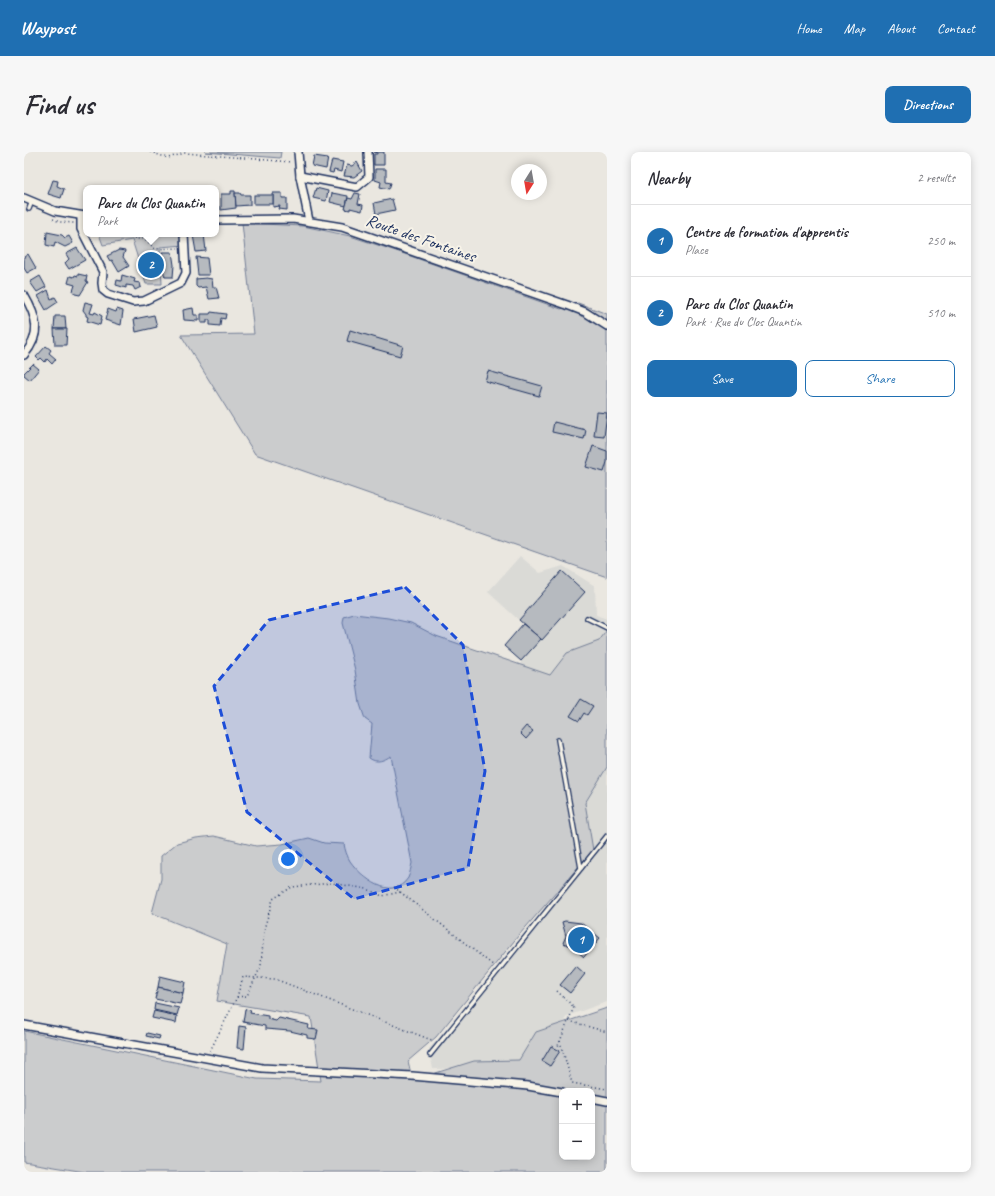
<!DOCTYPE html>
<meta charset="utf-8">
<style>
body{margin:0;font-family:Caveat,sans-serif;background:#f7f7f7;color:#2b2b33}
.controls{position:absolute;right:12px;bottom:12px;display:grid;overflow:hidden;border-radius:8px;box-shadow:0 2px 10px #0003}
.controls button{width:36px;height:36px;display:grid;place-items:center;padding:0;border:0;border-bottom:1px solid #e1e1e2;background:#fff;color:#2b2b33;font:20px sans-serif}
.compass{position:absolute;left:487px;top:12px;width:36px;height:36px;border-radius:50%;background:#fff;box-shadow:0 2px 10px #0003;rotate:191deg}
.you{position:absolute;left:264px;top:707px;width:14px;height:14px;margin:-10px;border:3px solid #fff;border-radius:50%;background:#1a73e8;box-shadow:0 0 0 6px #1a73e833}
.badge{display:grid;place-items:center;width:26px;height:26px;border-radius:50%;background:#1f6fb2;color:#fff;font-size:13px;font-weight:700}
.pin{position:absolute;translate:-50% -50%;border:2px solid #fff;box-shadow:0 1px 4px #0006}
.popup{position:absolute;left:59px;top:33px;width:136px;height:52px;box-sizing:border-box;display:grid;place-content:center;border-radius:8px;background:#fff;filter:drop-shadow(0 1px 3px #0005);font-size:13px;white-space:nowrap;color:#7c7c81}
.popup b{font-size:15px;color:#2b2b33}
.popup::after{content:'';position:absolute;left:50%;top:100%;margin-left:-8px;border:8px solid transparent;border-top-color:#fff}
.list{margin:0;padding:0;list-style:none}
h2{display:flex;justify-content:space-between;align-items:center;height:52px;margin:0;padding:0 16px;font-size:17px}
h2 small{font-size:13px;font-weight:400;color:#7c7c81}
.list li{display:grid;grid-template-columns:26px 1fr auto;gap:12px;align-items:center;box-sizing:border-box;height:72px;padding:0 16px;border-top:1px solid #e1e1e2}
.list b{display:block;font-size:15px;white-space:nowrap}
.list p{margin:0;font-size:13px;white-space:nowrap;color:#7c7c81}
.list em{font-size:13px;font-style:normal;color:#7c7c81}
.actions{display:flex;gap:8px;padding:12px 16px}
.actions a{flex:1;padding:9px 0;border:1px solid #1f6fb2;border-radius:8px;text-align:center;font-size:14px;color:#1f6fb2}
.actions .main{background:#1f6fb2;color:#fff}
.map{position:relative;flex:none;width:583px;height:1020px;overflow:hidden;border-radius:8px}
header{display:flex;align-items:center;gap:24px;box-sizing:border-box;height:56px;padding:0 20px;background:#1f6fb2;color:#fff}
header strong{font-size:19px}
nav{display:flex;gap:22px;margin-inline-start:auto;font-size:14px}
.intro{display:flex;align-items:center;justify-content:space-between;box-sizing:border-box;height:96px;padding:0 24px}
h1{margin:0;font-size:28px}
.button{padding:10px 18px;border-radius:8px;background:#1f6fb2;color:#fff;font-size:14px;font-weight:700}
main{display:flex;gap:24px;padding:0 24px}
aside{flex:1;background:#fff;border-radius:8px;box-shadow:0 2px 10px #0003}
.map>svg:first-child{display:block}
.built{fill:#dadad6}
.green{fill:#cbcccd;stroke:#737e96;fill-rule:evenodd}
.building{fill:#b6babf;stroke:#1b2f5e}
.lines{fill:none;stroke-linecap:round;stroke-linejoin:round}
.service-casing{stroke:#1b2f5e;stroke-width:6}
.minor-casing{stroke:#1b2f5e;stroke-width:10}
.path{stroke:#1b2f5e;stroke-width:1.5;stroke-dasharray:1 3;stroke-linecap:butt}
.service{stroke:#f7f3e8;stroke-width:3.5}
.minor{stroke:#f7f3e8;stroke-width:7}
.marked{fill:#1d4ed8;fill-opacity:0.2;stroke:#1d4ed8;stroke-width:3;stroke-dasharray:8 5;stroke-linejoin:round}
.labels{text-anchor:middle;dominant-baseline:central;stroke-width:4;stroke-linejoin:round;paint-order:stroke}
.street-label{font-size:17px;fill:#1b2f5e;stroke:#f7f3e8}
</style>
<header>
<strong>Waypost</strong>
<nav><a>Home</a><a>Map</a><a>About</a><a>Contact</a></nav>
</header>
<div class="intro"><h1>Find us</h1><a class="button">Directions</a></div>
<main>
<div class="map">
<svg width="583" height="1020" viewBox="0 0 583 1020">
<rect width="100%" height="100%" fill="#eae7e0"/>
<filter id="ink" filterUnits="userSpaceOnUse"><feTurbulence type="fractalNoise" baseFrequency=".025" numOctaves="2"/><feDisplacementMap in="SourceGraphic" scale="8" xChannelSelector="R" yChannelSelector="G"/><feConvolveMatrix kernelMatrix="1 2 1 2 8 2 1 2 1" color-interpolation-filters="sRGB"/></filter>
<g filter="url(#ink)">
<path class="built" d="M496,404L516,421L539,414L571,434L572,463L583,467V850L543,864L508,918L465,916L409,917L405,897L492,801L552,727L527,588L495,582L497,509L480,494L499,472L464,440Z"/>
<g class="green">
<path d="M181,0H257L256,6Z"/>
<path d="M218,71L279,74L326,84L375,100L537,157L554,151L583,162V425L231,302L157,183L230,182Z"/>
<path d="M75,82H160V93L136,95L138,132H122L108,88L79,93Z"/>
<path d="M330,462L364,466L387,471L412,484L526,523L543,501L575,489L583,478V615L561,651L569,698L495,783L412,885L384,909L387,922L402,924L450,909L495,908L512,880L583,856V1020H61L0,1010V879L233,927L297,929L287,865L193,849L203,792L128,761L137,727V704L153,691L172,686L190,684L232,694L258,692L285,686L300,691L320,692C321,698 323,704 326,709C338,726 368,750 384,726C386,722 387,715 388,711L367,604C360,608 353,612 345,606L348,572L341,567L336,552L331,518L319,471L320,465ZM538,939H568V1005H538Z"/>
</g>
<g class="building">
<path d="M350,0H360V13H350V2H353V0Z"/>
<path d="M290,4L304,6L302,17L288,14Z"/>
<path d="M308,8L319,10L317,20L310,18L309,21L305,20Z"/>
<path d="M333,10L338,19L330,25L320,24L323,13L328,14Z"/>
<path d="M351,17H362V30L367,31L365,37L356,35L357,30L351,28Z"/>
<path d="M29,28L34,29L33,34L40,37L37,46L24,42Z"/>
<path d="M292,36L304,39L302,49L289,46Z"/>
<path d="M207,39H211L212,56L197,58V42H207Z"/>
<path d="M211,41H216L217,43H226V53L212,54Z"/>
<path d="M249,41H258V46H263V58L255,57L256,54L249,55Z"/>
<path d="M308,41L324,44L322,54L306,50Z"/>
<path d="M331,41L336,42L334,52L339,53L338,59L326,56V58L321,57L324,46L328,47Z"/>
<rect x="230" y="43" width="19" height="9"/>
<path d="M368,47L371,58L352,62L350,51Z"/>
<path d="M23,80L38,83L41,86L45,84L49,91L41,95L31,90L30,95L22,93Z"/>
<path d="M180,82L182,99L172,100L169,83Z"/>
<path d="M53,96L61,108L45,117L41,111L45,107L42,102Z"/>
<path d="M95,98L101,99L99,105L105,114L95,120L88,108L86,109L83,104Z"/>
<path d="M138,100H148L150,113L149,125H141L139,118Z"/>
<path d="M4,102L12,116L3,121L0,116V105Z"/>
<path d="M172,105L183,106L185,123H174Z"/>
<path d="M54,122L63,124L62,129L64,130L56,143L51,142L49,139L51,133L44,131L46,124L50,125L51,123L54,124Z"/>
<path d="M98,123L111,127L110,130L116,131L117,135L111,138L109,134L102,133V136L92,133L93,128L97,129Z"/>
<path d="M16,124L22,135L13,140L6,130Z"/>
<path d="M182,126L188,127L189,135H192L195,146L185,147L182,135L174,136L172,134V127Z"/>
<path d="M24,138L27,147L31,145L34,150L22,158L14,144Z"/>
<path d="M61,150L69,152L66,161L70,162L71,160L78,164L76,173L63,169L64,165L62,164V162L59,158Z"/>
<path d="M169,156L170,163H174V169L160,168L159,158Z"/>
<path d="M84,157L92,160L93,157L99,159L97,173L81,168Z"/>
<path d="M187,160L202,162L201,167L197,166L196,174L186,173V168H183V171H177V162H186Z"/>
<path d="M130,163L133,175L112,180L110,167Z"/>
<path d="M31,164H41L42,177H30Z"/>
<path d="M30,177H43L42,193H31Z"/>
<path d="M326,178L379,194L376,204L323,189Z"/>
<path d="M22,194L27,198L25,201L32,207L28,212L23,207L21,210L17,206L15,208L12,205Z"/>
<path d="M9,212L15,217L6,228L0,223V221Z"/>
<path d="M464,219L518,234L515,244L461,229Z"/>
<path d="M573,260L583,261L580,285L570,284Z"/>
<path d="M530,270L562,278L560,287L528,280Z"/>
<path d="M569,294L583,299V310L580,320L562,315Z"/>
<path d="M538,419L561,440L518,488L495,468Z"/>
<path d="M499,472L517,487L497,509L480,494Z"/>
<path d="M557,547L569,554L563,563L560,561L555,569L546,564Z"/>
<path d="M502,574L509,579L502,587L496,581Z"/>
<path d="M541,769L557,771L576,786L560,805L547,794L539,791L542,784L538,770Z"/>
<path d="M552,814L561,822L546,841L536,833Z"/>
<path d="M136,824L161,830L159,841L134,835Z"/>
<path d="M134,835L159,841L156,852L131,847Z"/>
<path d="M131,851L155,856L153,863L130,858Z"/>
<path d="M221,857L227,858L226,861L244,864V867L252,869L255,866L285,873L284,877L294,878L292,887L283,886V883L266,879L241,877V874L219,870Z"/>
<path d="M130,859L153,864L152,871L128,866Z"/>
<path d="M215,874L222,875L220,897L213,896Z"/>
<path d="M123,881L136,884L135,887L122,884Z"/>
<path d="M527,894L536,899L526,914L518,909Z"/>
</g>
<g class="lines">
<g class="service-casing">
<g id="service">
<path d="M5,57L8,49"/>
<path d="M563,466L583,476"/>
<path d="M534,588L557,716"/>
<path d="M406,903L583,684"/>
</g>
</g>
<g class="minor-casing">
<g id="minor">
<path d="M274,0L276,24L285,69"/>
<path d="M276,24L333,35L345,25L344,0"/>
<path d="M0,46L31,59L61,64"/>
<path d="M57,64V77L79,120L78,131L79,138L84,142L109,150L120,149L157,131L162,121L160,82"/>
<path d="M192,68L269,67L318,75L543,153L561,160L583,174"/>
<path d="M0,143C13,165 18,182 0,203"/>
<path d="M0,873L238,916L388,924L504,934L538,940"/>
<path d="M568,946L583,949"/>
</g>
</g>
<g class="path">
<path d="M126,0L144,6L161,1L267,10"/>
<path d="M29,67L36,70L50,71"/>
<path d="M103,82L112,87H121L131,97L154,96"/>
<path d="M370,735L470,814"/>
<path d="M533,839L550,855L534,894"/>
<path d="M213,845L223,844L237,814L240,777L249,747L268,735L308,731L343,737L358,744L376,740"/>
<path d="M545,869L583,880"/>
<path d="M536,889L548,931L583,937"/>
<path d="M186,899L213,845L219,825L251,827L410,889"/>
</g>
<use href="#service" class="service"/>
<use href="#minor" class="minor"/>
</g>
</g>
<path class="marked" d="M381,435L439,493L461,619L444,716L330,747L223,660L190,534L245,468Z"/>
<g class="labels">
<g class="street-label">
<text transform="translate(397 86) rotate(19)">Route des Fontaines</text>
</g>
</g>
</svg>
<div class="controls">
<button>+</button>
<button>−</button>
</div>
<svg class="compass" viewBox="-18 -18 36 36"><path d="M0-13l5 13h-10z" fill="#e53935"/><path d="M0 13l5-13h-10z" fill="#7c7c81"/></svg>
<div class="you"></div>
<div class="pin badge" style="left:557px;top:788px">1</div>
<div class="pin badge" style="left:127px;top:113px">2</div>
<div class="popup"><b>Parc du Clos Quantin</b>Park</div>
</div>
<aside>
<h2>Nearby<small>2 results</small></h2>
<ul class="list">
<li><span class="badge">1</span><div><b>Centre de formation d'apprentis</b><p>Place</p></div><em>250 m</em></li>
<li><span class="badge">2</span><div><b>Parc du Clos Quantin</b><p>Park · Rue du Clos Quantin</p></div><em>510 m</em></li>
</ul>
<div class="actions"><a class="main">Save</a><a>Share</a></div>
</aside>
</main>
